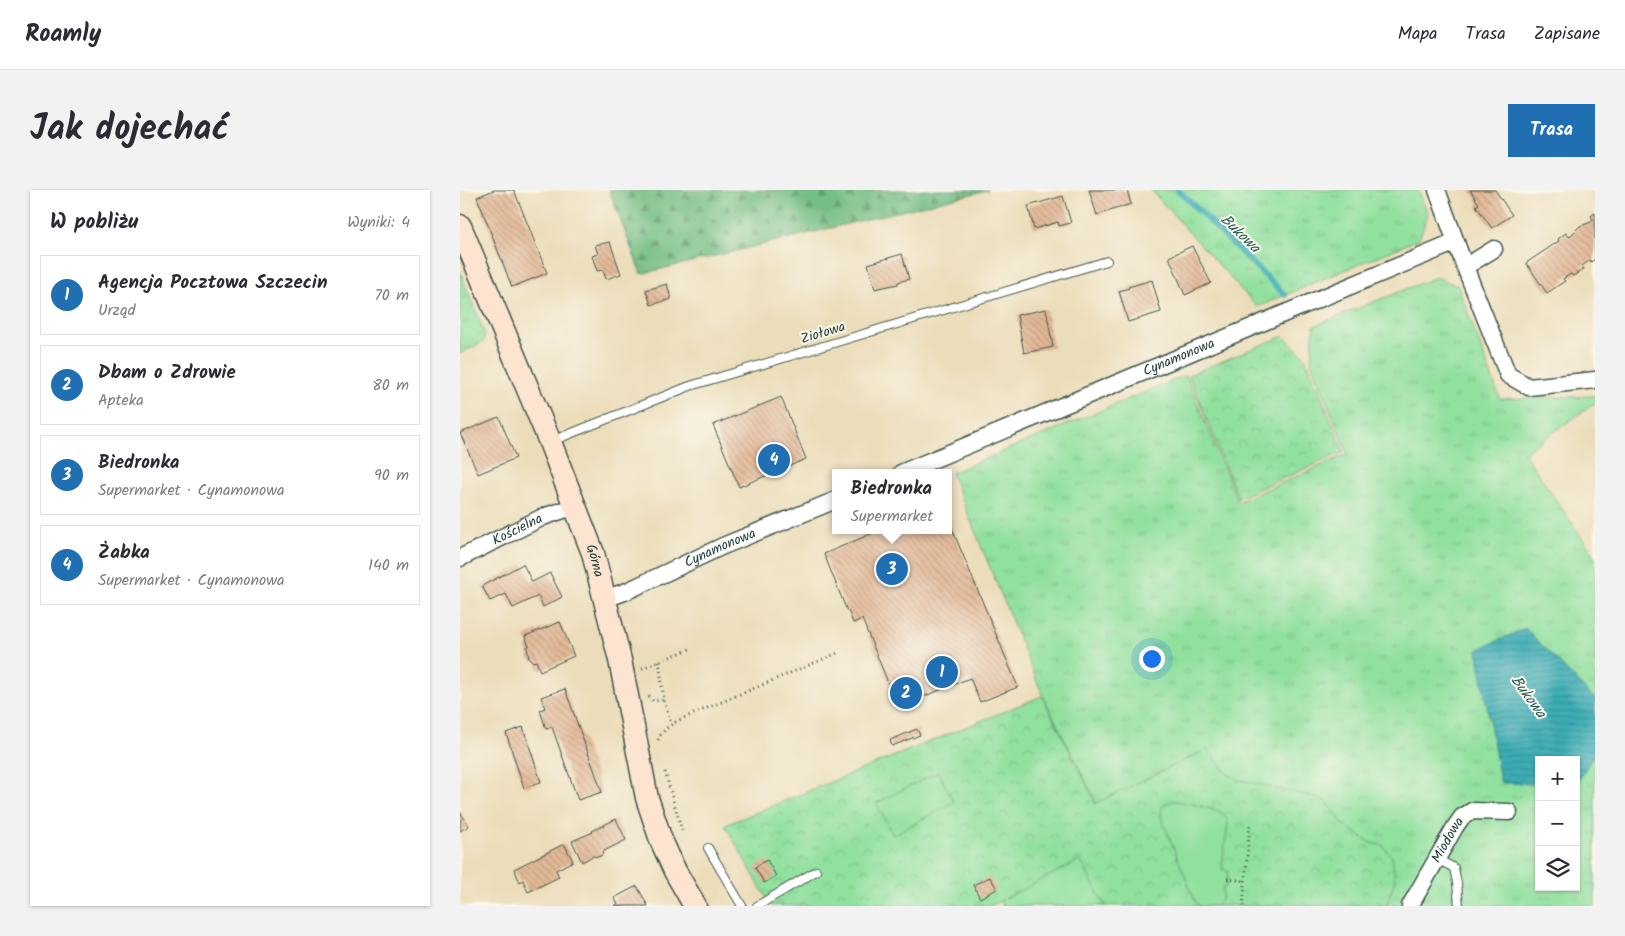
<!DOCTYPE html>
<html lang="pl">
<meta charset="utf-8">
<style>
body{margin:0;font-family:Kalam,sans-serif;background:#f2f2f3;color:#2b2b33}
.controls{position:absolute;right:15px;bottom:15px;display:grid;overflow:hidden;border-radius:0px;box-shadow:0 1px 4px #0004}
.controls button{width:45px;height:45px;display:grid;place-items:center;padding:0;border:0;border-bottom:1px solid #e1e1e2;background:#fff;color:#2b2b33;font:25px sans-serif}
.you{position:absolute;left:691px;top:468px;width:18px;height:18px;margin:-12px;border:4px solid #fff;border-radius:50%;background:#1a73e8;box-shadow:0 0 0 8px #1a73e833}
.badge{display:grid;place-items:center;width:32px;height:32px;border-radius:50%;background:#1f6fb2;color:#fff;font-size:16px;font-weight:700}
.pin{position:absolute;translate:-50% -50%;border:2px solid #fff;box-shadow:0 1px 5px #0006}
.popup{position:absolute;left:372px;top:279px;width:120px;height:65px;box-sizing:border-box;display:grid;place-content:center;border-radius:0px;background:#fff;filter:drop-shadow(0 1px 4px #0005);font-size:16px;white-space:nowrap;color:#7c7c81}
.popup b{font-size:19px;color:#2b2b33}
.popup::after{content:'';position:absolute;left:50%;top:100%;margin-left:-10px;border:10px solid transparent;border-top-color:#fff}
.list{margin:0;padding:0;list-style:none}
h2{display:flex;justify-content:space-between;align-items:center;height:65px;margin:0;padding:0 20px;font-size:21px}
h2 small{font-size:16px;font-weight:400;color:#7c7c81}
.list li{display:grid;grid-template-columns:32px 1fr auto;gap:15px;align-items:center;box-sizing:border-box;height:80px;margin:0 10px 10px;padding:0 10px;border:1px solid #e1e1e2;border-radius:0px}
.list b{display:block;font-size:19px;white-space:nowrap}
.list p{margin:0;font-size:16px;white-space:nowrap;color:#7c7c81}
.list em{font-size:16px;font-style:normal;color:#7c7c81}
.icon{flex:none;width:28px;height:28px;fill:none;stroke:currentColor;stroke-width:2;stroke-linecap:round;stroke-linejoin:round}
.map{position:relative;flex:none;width:1135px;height:716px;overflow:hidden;border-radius:0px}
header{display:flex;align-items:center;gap:30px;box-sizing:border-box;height:70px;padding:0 25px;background:#fff;border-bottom:1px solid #e1e1e2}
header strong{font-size:24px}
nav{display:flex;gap:28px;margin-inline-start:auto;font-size:18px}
.intro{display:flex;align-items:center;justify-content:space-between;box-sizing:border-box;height:120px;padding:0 30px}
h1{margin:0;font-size:35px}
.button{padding:12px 22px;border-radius:0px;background:#1f6fb2;color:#fff;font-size:18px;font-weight:700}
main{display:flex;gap:30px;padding:0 30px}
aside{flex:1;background:#fff;border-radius:0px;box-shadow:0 1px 4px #0004}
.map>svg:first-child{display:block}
.grass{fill:url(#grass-tufts);stroke:#588e69;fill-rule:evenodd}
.forest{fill:url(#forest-firs);stroke:#4a7e5c}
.park{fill:url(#park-crowns);stroke:#588e69}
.garden{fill:#90e09e;stroke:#588e69}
.water{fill:url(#water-rules);stroke:#2e7575}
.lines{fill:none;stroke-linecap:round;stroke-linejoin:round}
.stream{stroke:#3cadb6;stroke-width:6}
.building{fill:url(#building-back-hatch)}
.lane-casing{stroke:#3e5548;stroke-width:10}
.street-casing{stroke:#3e5548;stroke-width:19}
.secondary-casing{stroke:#3e5548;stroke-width:25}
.path{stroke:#3e5548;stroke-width:3;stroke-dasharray:1 4;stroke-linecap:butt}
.lane{stroke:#fff;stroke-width:8}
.street{stroke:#fff;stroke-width:16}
.secondary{stroke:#fde4d1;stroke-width:22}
.labels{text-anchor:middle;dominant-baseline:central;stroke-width:4;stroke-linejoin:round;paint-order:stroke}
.street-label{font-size:14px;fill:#1f3d34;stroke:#fbf7ec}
.water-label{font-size:15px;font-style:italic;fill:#285f5b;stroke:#fbf7ec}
</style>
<header>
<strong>Roamly</strong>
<nav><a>Mapa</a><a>Trasa</a><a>Zapisane</a></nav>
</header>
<div class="intro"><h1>Jak dojechać</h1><a class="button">Trasa</a></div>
<main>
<aside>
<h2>W pobliżu<small>Wyniki: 4</small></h2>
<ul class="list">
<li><span class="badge">1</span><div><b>Agencja Pocztowa Szczecin</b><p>Urząd</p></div><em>70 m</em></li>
<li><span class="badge">2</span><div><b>Dbam o Zdrowie</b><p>Apteka</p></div><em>80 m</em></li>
<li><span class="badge">3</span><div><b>Biedronka</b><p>Supermarket · Cynamonowa</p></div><em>90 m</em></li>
<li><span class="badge">4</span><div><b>Żabka</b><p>Supermarket · Cynamonowa</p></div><em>140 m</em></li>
</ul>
</aside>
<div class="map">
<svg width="1135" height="716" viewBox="0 0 1135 716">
<defs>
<pattern id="grass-tufts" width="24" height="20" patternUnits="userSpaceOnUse" patternTransform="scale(1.25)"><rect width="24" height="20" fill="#90e09e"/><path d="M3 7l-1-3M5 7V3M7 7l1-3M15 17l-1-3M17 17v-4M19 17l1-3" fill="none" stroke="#7cc189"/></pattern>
<pattern id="forest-firs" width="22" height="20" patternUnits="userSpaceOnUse" patternTransform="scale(1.25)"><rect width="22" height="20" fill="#74be85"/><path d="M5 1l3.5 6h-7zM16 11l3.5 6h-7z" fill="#5f9c6e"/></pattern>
<pattern id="park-crowns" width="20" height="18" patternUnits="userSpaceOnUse" patternTransform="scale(1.25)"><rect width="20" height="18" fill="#90e09e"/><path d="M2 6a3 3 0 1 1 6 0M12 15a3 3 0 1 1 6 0" fill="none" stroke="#7cc189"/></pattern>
<pattern id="water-rules" width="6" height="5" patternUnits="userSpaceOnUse" patternTransform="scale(1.25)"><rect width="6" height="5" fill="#3cadb6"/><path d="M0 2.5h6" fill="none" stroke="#328e95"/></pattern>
<pattern id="building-back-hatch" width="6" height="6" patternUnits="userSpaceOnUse" patternTransform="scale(1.25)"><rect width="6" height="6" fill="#e4ba98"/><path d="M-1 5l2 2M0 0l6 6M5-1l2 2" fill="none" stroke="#b8987d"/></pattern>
</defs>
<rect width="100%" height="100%" fill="#fbf7ec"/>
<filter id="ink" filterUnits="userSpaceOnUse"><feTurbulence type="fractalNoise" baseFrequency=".02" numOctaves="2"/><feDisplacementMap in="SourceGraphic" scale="10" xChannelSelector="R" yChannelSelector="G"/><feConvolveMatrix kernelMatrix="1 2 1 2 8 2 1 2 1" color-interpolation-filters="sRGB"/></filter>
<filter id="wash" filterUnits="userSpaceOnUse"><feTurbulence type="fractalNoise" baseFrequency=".0096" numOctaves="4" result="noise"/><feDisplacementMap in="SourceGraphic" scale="20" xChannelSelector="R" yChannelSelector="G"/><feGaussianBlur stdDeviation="1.12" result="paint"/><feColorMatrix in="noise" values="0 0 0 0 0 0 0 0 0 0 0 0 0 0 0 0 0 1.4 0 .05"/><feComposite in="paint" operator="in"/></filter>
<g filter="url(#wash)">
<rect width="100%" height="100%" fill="#ecddba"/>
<g class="grass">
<path d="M691,0H958L968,24L959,49L797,117Z"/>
<path d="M0,82L25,144L24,151L0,164Z"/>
<path d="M976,87L998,96L1040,209L1135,206V213L1064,263L1135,367V716H688L583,506L491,283L726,185L778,312L888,264L851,173L854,136ZM1079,570H1116V697H1079Z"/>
</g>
<path class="forest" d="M149,0H528L181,84Z"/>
<g class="park">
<path d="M823,146L845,167L884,262L778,308L729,185Z"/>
<path d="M582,506L636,613L748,559L766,583L776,589L858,608L868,613L883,634L910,653L922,655L932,667L935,691L926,716H543L540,711L531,716H311L265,635Z"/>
</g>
<g class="garden">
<path d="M478,582L494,612L433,645L416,613Z"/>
<path d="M712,611C721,611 756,619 763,624C766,627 767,629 768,634L762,675L763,680L768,681L766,697H763L762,708L757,716H739L735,711L701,627L702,617L707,613Z"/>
<path d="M620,670L645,716H543L540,711Z"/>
</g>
<path class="water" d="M1065,438L1135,509V563L1116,595V570H1079V594L1042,593L1040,591L1017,460Z"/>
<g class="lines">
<path class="stream" d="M718,0L825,105"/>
</g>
<g id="blocks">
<g class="building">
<path d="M34,0H54L87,83L52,97L17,7Z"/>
<path d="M629,0H667L671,14L637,25Z"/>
<path d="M1010,0H1035L1052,25L1032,38L1016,16L1019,14Z"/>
<path d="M603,6L611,33L599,36L598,32L574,39L568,16Z"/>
<path d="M1135,23V69L1131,72L1130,70L1122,76L1124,79L1113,86L1111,84L1109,85L1103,89L1105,91L1087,103L1066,73L1099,51L1098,49L1106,43L1109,47L1120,36L1129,33L1133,30L1131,26Z"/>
<path d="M150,52L161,84L146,89L143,80L137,81L132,66L138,64L135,55Z"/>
<path d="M732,56L751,93L725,105L709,67Z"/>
<path d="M442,64L449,89L438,92V94L415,99L408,74Z"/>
<path d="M692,90L701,122L668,132L659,101L669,98L668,97Z"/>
<path d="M207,94L211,109L191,115L186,100Z"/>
<path d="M586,119L593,157L564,163L557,125Z"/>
<path d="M321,207L346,269L279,297L253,235Z"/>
<path d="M39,227L56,268L18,284L0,243Z"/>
<path d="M488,329L558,497L520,512L510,488L438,517L402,429L393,433L388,420L387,421L364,364L420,340H488Z"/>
<path d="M63,374L72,392L90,383L102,407L83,417L78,406L53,418L46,404L30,411L22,396Z"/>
<path d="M100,432L114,466L80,481L76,471L73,472L69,468L67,457L69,456L65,446Z"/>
<path d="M105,499L142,602L118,610L92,537L86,539L80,520L85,518L81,507Z"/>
<path d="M63,537L81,592L64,598L46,543Z"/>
<path d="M457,539L460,545L432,556L430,550Z"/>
<path d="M0,622L9,636L0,641Z"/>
<path d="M156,629L166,650L144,661L142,665L138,667L133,666L122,672L112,651L133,642L132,641Z"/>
<path d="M104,654L113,671L96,680L99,687L68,702L63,690L60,692L54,679Z"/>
<path d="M307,670L316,686L304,693L295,677Z"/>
<path d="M530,687L537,699L520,708L513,695Z"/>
<path d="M177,696L188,716H154L158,714L154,708Z"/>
</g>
</g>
</g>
<g filter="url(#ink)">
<use href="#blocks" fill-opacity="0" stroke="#3e5548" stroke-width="1"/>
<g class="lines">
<g class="lane-casing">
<g id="lane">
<path d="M92,251L230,196L647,71"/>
<path d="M248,658L282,716"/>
<path d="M977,669L994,678L997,693L999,716"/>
<path d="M297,716L356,681"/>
</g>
</g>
<g class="street-casing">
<g id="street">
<path d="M977,0L1005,77L1048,185L1069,197L1135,190"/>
<path d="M1005,77L1034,59"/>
<path id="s1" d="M441,283L996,52"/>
<path id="s2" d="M0,368L83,327L115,316"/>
<path id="s3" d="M145,409L167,401L263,356L376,310"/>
<path id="s4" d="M950,716L995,637L1002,627L1012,621L1049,622"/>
</g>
</g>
<g class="secondary-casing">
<g id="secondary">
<path id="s5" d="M0,36L90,252L133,363L160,470L187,608L201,650L215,681L235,716"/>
</g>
</g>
<g class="path">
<path d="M199,471L204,510L211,534"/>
<path d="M182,478L230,459"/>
<path d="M189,506L193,511L204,510"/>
<path d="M198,550C203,538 215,532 226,527L380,462"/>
<path d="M205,582L223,644"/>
<path d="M767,689L785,691"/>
<path d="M783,716L790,633"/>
</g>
<use href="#lane" class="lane"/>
<use href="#street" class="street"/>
<use href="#secondary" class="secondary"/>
</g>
</g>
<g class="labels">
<g class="street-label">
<text transform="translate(363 143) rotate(-17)">Ziołowa</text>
<text stroke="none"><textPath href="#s1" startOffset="301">Cynamonowa</textPath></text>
<text stroke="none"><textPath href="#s2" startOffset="64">Kościelna</textPath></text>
<text stroke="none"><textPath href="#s3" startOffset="126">Cynamonowa</textPath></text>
<text stroke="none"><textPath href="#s5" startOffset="361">Górna</textPath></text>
<text stroke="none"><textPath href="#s4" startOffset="76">Miodowa</textPath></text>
</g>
<g class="water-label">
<text transform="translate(780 44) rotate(44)">Bukowa</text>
<text transform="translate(1068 507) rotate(54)">Bukowa</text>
</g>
</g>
</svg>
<div class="controls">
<button>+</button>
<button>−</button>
<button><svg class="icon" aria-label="layers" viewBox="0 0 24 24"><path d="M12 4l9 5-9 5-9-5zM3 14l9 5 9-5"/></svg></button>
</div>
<div class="you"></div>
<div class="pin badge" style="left:482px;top:482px">1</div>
<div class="pin badge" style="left:446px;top:503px">2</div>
<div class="pin badge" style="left:432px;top:379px">3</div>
<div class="popup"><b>Biedronka</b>Supermarket</div>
<div class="pin badge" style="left:314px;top:270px">4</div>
</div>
</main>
